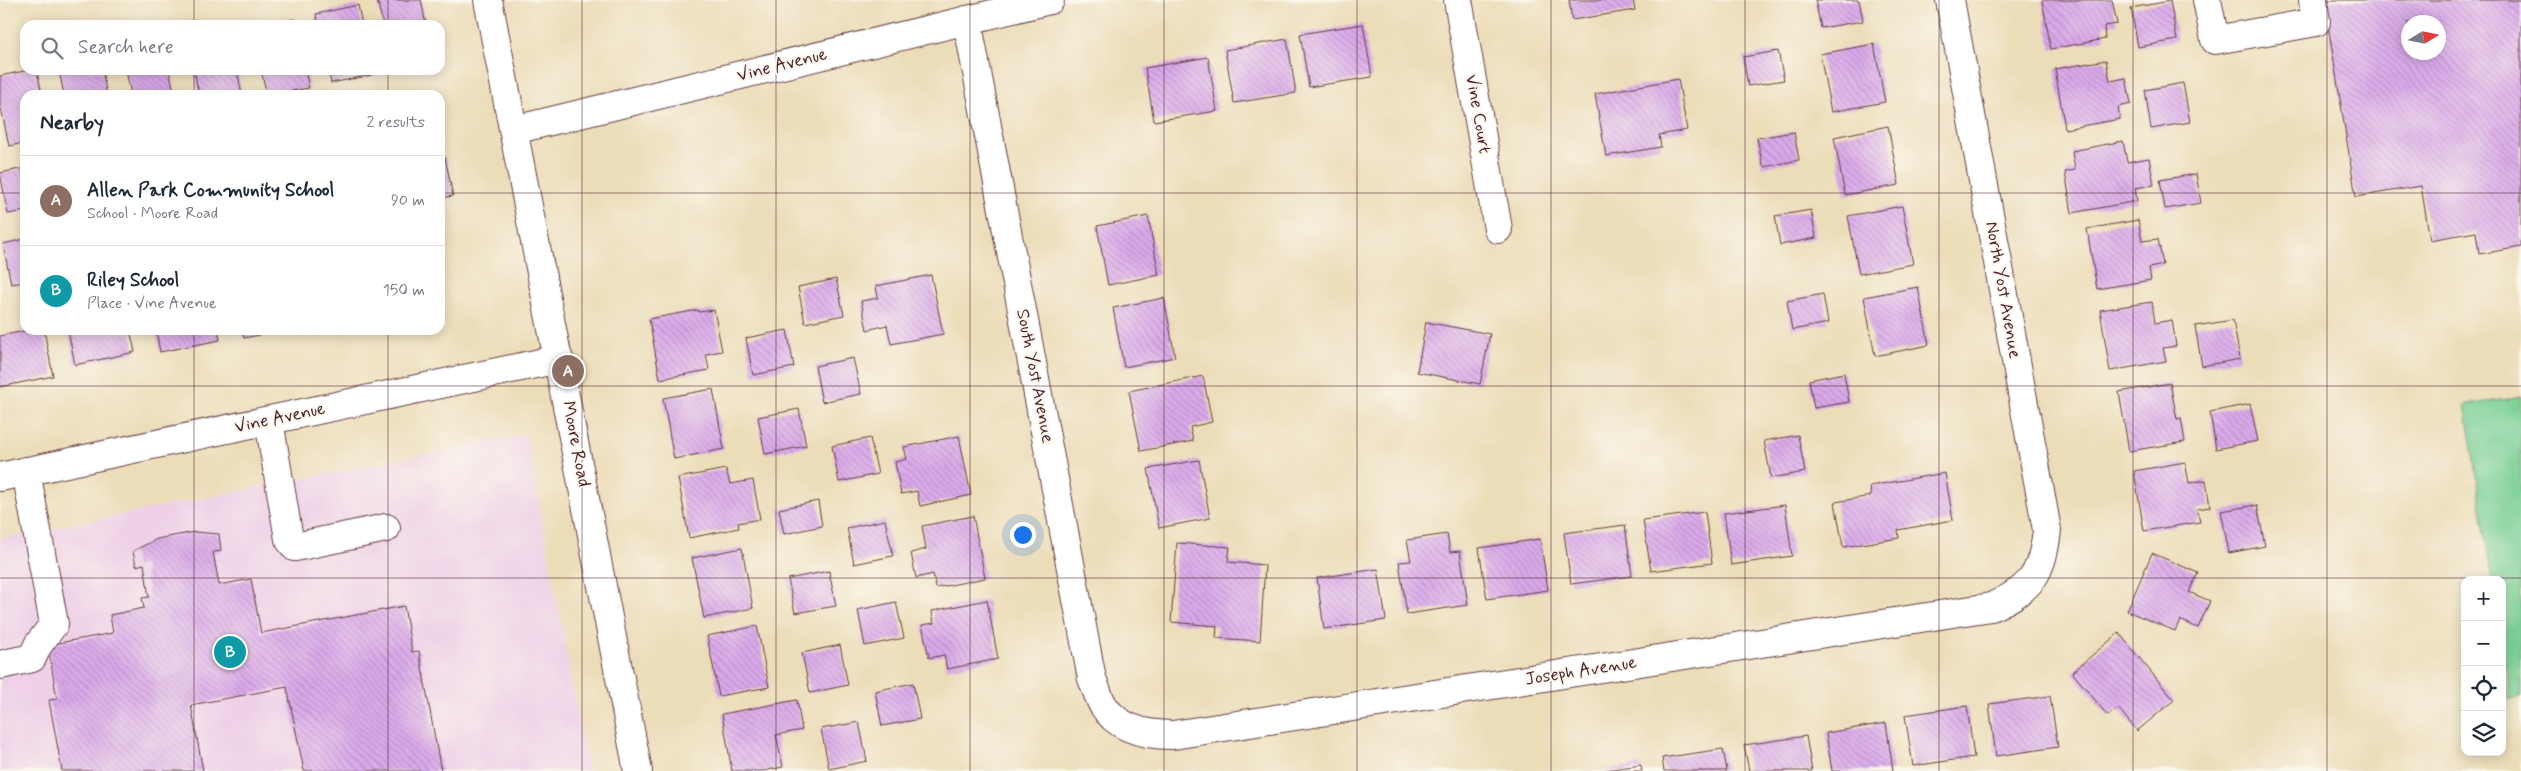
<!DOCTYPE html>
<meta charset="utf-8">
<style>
body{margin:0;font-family:Mynerve,sans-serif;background:#f2f2f3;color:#1f2937}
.controls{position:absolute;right:15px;bottom:15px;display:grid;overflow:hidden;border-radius:10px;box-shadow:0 2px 12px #0003}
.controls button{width:45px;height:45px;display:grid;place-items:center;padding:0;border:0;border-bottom:1px solid #e0e1e3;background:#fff;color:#1f2937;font:25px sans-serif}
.compass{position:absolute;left:2401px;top:15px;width:45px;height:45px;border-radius:50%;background:#fff;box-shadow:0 2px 12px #0003;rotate:80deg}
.you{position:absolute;left:1022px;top:534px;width:18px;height:18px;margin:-12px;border:4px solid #fff;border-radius:50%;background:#1a73e8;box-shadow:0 0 0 8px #1a73e833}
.badge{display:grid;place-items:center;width:32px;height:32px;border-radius:50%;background:#1a73e8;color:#fff;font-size:16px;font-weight:700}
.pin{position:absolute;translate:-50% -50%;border:2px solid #fff;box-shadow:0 1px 5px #0006}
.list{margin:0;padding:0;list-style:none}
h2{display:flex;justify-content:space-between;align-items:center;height:65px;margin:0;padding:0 20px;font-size:21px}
h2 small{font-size:16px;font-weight:400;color:#747a83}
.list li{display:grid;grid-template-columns:32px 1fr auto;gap:15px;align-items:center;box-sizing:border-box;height:90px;padding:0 20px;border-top:1px solid #e0e1e3}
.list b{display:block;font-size:19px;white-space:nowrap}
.list p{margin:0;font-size:16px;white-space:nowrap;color:#747a83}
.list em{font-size:16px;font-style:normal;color:#747a83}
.icon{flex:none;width:28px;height:28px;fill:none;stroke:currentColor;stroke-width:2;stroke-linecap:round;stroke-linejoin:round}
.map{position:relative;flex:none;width:2521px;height:771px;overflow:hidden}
.search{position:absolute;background:#fff;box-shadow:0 2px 12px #0003;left:20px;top:20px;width:425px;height:55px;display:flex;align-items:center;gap:12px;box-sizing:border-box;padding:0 18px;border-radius:15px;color:#747a83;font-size:19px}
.panel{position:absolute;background:#fff;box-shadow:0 2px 12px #0003;left:20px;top:90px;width:425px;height:245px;border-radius:15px}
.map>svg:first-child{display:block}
.built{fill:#eed0e7}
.green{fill:#79cf94;stroke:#627760}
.building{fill:url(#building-back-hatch);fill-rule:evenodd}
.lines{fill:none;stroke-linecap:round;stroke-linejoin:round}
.minor-casing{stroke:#623c40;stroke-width:30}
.minor{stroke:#fff;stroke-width:28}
.grid{fill:none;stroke:#4a1f2b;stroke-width:1;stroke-opacity:0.55}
.labels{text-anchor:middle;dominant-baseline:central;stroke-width:4;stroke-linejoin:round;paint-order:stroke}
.street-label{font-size:18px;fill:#4a1f2b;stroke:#fbf7ec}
</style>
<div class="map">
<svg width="2521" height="771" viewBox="0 0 2521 771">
<defs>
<pattern id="building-back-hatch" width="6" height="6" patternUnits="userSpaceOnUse" patternTransform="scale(1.25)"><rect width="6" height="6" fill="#dbaaeb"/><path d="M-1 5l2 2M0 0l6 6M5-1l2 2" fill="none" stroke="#b48abf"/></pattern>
</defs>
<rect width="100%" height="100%" fill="#fbf7ec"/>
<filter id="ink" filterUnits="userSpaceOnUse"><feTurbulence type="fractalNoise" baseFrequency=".02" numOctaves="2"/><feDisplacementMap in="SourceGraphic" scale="10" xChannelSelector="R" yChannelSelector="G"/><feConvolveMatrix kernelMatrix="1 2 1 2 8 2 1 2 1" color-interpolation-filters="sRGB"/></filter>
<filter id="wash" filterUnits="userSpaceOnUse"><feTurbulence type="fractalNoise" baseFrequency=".0096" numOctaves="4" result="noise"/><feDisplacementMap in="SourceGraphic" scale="20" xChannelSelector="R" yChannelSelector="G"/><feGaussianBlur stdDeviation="1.12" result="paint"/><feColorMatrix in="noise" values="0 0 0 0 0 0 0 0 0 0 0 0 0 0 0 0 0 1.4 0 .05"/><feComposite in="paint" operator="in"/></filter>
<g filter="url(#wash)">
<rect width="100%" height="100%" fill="#ecddb9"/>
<path class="built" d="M526,434L588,771H0V539Z"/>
<path class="green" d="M2521,397V697L2510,699L2502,646V580H2492L2465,405Z"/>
<g id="blocks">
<g class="building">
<path d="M377,0H421L426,25H383Z"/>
<path d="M1569,0H1633L1635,10L1572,20Z"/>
<path d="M1815,0H1859L1863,21L1821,28Z"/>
<path d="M2042,0H2112L2117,24L2104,26L2105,39L2051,49Z"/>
<path d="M2324,0H2521V247L2479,254L2476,232L2430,240L2421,186L2356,197ZM2408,22H2438V52H2408Z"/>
<path d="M2170,1L2177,40L2138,47L2131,8Z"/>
<path d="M358,5L362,25H318L316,14Z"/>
<path d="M294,19L295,25H271V24Z"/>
<path d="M1363,24L1372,77L1309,87L1300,34Z"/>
<path d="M1287,39L1296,93L1234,103L1225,50Z"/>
<path d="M1874,44L1885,102L1831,112L1820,54Z"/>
<path d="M1778,51L1784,80L1748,86L1743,57Z"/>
<path d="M1208,57L1217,111L1154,121L1145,68Z"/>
<path d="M2106,60L2110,81L2126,78L2131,104L2118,107L2120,119L2065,129L2055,69Z"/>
<path d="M29,70H37L42,95H25V143L9,146L0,103V76Z"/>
<path d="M59,70H102L107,95H64Z"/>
<path d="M126,70H169L175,95H131Z"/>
<path d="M194,70H237L242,95H199Z"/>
<path d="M261,70H305L309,88L267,95Z"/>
<path d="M328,70H371L372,75L331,83Z"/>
<path d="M1678,79L1687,130L1659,135L1661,147L1606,156L1595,94Z"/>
<path d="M2183,83L2190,122L2151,129L2145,90Z"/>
<path d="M1888,126L1899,185L1845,195L1834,137Z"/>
<path d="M1794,132L1799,160L1763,167L1757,138Z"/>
<path d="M2123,141L2127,162L2149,158L2154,185L2135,188L2137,201L2072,213L2065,172L2075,170L2072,151Z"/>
<path d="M445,157L453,196L440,198V158Z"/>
<path d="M25,168V211L8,214L0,173Z"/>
<path d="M2196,174L2201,203L2165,209L2160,180Z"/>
<path d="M1902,206L1913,264L1859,274L1848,216Z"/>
<path d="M1811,210L1816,238L1780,245L1775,216Z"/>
<path d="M1148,216L1159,275L1108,285L1097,226Z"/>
<path d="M2138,220L2142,241L2158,239L2163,265L2149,268L2151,280L2097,289L2087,229Z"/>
<path d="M25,239V282L11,284L3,244Z"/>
<path d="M931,275L943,334L891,344L887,325L867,330L861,301L878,298L876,286Z"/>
<path d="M836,279L844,315L805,323L798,287Z"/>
<path d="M1918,287L1929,345L1875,356L1864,297Z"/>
<path d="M1823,294L1828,323L1792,330L1787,301Z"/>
<path d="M1164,298L1175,357L1124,367L1113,308Z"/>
<path d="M2152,302L2155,323L2172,320L2176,346L2163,348L2166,361L2110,371L2100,310Z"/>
<path d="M698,310L699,312L714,310L722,351L706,354L709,370L660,379L649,319Z"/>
<path d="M2233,320L2240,359L2202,366L2195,326Z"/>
<path d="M1426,322L1490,334L1480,384L1417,372Z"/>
<path d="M30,330H44L53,376L0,387V336Z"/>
<path d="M68,330H130L135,352L75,365Z"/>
<path d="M156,330H218L220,340L160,352Z"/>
<path d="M242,330H280V331L244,338Z"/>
<path d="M787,330L794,367L753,375L746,338Z"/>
<path d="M853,358L861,394L822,402L815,366Z"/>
<path d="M1844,373L1849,402L1814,408L1809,380Z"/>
<path d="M1203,376L1212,422L1190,427L1193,441L1141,451L1129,391Z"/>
<path d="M2170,383L2177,419L2181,418L2185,442L2129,451L2119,392Z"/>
<path d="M713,389L724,449L674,459L663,398Z"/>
<path d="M2250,404L2258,441L2216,449L2210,412Z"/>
<path d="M799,409L806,446L765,454L758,417Z"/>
<path d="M1798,435L1805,472L1771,478L1764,441Z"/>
<path d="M959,436L971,495L920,506L917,491L901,494L895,462L907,459L904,447Z"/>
<path d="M870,438L878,474L839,482L832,446Z"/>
<path d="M1199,460L1210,518L1159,528L1148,469Z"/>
<path d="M2185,462L2189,483L2206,480L2210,507L2197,509L2200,522L2144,531L2134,471Z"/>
<path d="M726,469L730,484L753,480L760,519L738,523L739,528L689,538L678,478Z"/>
<path d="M1945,473L1953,520L1898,530L1899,538L1843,547L1835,502L1871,496L1870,486Z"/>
<path d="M818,501L822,526L784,534L779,509Z"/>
<path d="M1785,505L1792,556L1731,565L1724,513Z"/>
<path d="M2257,505L2265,546L2229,553L2221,511Z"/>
<path d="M1705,512L1712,563L1651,571L1643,520Z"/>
<path d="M973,516L985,578L936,588L933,574L916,578L911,553L926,549L922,526Z"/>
<path d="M885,520L893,556L854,564L847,528Z"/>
<path d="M1625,525L1632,576L1571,584L1564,533Z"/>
<path d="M195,532L219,534L221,551L213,552L219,585L251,579L261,633L404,606L412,652L419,651L441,771H304L287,687L191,705L203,771H62L49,700L57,699L48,645L113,633L110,615L144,608L142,598L149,597L144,564L136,566L133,551L157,539Z"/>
<path d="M1447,534L1450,552L1460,551L1468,605L1407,614L1399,562L1411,561L1407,540Z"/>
<path d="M1540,539L1548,590L1487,599L1479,548Z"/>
<path d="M1177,543L1230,547L1228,562L1265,565L1260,641L1216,638L1217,626L1171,622Z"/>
<path d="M742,548L753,608L704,618L692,558Z"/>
<path d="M2152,553L2198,573L2189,592L2210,601L2198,628L2180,620L2175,631L2127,611Z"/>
<path d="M1378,569L1386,620L1324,629L1317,578Z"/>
<path d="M829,571L836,606L795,613L788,579Z"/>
<path d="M987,600L998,659L947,669L944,655L929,658L922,625L934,623L932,611Z"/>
<path d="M896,602L904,638L865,646L858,610Z"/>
<path d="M757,626L769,687L719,696L707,636Z"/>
<path d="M2119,633L2174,700L2137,731L2118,708L2108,716L2072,672Z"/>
<path d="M840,645L848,685L810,693L802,653Z"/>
<path d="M913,683L920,719L882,726L875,691Z"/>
<path d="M2050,696L2058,747L1996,756L1989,704Z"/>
<path d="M797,700L802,730L776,735L783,767L763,771H732L722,714Z"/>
<path d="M1967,706L1974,757L1913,766L1905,715Z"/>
<path d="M859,722L867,761L829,769L821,729Z"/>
<path d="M1886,723L1893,771H1832L1826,733Z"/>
<path d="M1806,736L1812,771H1749L1744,745Z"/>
<path d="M1723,749L1727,771H1664L1662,758Z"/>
<path d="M1641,765L1642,771H1605V770Z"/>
</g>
</g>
</g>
<g filter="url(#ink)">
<use href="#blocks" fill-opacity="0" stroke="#623c40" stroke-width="1"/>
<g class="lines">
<g class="minor-casing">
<g id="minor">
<path d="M488,0L638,771"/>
<path d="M1458,0L1498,229"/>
<path d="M2207,0L2215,40L2316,22L2313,0"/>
<path d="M967,20L1092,679C1096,687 1098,697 1103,705C1118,730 1147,735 1173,735L1991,607C2031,589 2042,575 2047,530L1950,0"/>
<path d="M514,130L1050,0"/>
<path d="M269,421L289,539L295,547L386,528"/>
<path d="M0,477L559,359"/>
<path d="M0,665L32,658L38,645L54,624L26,471"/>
</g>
</g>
<use href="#minor" class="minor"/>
</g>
</g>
<path class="grid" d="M194,0V25M388,0V25M582,0V771M776,0V771M970,0V771M1164,0V771M1357,0V771M1551,0V771M1745,0V771M1939,0V771M2133,0V771M2327,0V771M194,70V95M388,70V95M0,193H25M440,193H2521M194,330V771M388,330V771M0,386H2521M0,578H2521"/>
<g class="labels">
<g class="street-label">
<text transform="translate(782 65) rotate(-14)">Vine Avenue</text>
<text transform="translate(1478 114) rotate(80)">Vine Court</text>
<text transform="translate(2003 290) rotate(80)">North Yost Avenue</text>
<text transform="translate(1035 376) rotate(79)">South Yost Avenue</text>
<text transform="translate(280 418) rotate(-12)">Vine Avenue</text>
<text transform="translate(576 444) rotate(79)">Moore Road</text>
<text transform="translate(1581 671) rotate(-9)">Joseph Avenue</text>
</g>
</g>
</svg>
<div class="controls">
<button>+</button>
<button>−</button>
<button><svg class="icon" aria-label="locate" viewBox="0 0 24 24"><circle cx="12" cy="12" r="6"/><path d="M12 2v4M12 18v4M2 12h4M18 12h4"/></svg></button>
<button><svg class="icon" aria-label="layers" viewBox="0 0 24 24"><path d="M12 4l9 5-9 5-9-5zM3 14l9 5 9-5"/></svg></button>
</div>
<svg class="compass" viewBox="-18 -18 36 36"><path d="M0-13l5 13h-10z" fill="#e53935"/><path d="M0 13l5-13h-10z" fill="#747a83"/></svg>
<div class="you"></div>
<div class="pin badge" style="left:568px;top:371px;background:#8d6e63">A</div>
<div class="pin badge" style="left:230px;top:652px;background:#0f9aa8">B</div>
<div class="search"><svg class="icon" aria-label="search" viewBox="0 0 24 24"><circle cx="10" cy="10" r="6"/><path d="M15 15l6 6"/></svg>Search here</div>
<section class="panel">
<h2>Nearby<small>2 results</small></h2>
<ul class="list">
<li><span class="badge" style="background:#8d6e63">A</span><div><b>Allen Park Community School</b><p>School · Moore Road</p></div><em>90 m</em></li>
<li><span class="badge" style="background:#0f9aa8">B</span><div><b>Riley School</b><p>Place · Vine Avenue</p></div><em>150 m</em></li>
</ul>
</section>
</div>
